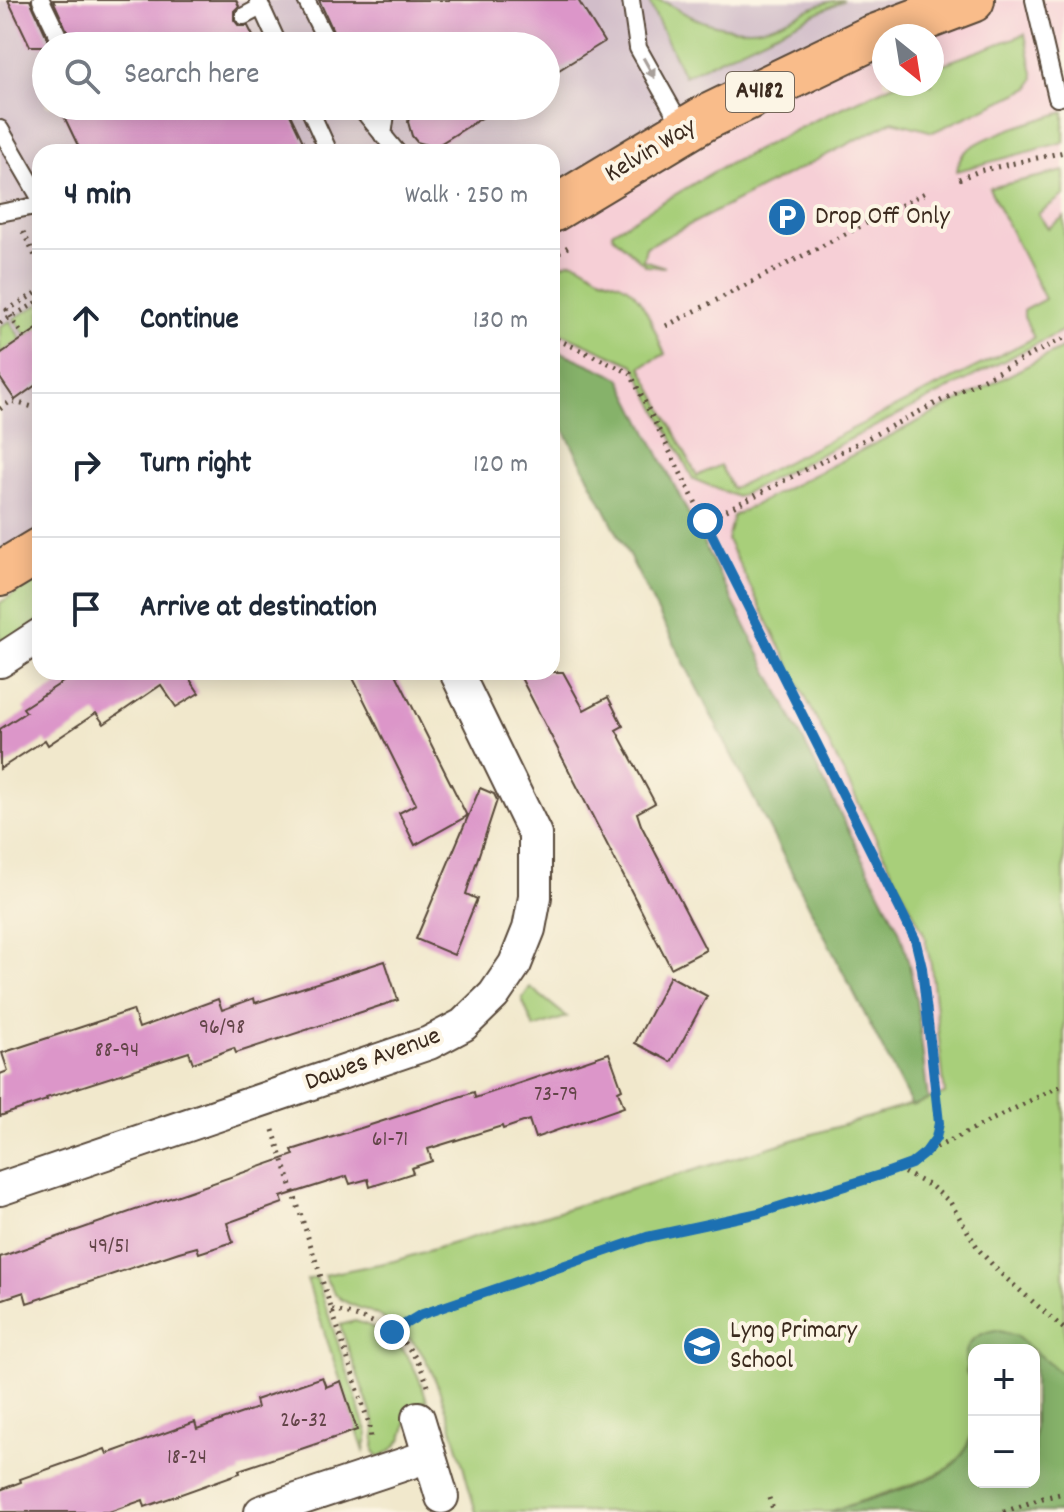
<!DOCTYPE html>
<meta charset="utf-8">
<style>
body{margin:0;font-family:Dekko,sans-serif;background:#f2f2f3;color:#1f2937}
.controls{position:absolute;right:24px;bottom:24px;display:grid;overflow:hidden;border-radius:16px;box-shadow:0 4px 20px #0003}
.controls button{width:72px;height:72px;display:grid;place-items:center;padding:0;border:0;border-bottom:2px solid #e0e1e3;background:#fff;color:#1f2937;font:40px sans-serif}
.compass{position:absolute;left:872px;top:24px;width:72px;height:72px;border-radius:50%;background:#fff;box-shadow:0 4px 20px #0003;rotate:150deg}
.stop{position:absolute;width:24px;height:24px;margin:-18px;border:6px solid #1f6fb2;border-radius:50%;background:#fff}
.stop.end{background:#1f6fb2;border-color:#fff;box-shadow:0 2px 8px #0008}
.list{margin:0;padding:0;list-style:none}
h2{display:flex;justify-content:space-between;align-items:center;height:104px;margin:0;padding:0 32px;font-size:34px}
h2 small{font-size:26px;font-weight:400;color:#747a83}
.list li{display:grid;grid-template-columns:52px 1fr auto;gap:24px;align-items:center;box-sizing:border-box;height:144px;padding:0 32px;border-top:2px solid #e0e1e3}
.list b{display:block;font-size:30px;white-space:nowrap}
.list em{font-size:26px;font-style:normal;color:#747a83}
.icon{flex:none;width:44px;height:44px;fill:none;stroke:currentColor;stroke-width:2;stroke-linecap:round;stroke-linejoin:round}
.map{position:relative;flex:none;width:1064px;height:1512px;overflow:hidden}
.search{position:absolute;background:#fff;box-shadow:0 4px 20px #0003;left:32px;top:32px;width:528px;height:88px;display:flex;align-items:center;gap:20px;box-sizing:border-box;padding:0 28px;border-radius:44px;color:#747a83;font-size:30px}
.panel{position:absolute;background:#fff;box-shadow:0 4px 20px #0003;left:32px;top:144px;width:528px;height:536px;border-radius:24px}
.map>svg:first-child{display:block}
.built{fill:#f6cfd6;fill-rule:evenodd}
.industrial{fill:#d1bdc9;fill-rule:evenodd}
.green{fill:#a8cf7a;stroke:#727c4c;stroke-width:2}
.forest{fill:#86b26a;stroke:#606e44;stroke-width:2}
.building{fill:#dc96c9}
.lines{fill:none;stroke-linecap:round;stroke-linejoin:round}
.lane-casing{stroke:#564638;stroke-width:20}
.street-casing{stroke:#564638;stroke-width:36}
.primary-casing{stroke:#564638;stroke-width:48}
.path{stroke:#564638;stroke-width:5;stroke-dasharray:2 6;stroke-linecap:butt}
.lane{stroke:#fff;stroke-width:16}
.street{stroke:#fff;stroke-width:32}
.primary{stroke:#f9bc8a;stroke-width:44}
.oneway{fill:#a79f9a}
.route{stroke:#1f6fb2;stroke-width:10}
.labels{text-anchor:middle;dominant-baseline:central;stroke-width:8;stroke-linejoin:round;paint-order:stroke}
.number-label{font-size:22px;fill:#634549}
.shield{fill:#fcf5e5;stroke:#75675a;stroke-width:2}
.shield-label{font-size:24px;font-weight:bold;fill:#3b2a1e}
.street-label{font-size:26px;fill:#3b2a1e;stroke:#fcf5e5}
.poi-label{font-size:26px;fill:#3b2a1e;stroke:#fcf5e5;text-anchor:start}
</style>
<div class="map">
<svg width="1064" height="1512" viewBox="0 0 1064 1512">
<rect width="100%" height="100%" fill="#fcf5e5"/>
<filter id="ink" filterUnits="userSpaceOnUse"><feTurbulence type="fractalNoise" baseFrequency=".0125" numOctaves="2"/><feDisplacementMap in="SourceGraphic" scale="16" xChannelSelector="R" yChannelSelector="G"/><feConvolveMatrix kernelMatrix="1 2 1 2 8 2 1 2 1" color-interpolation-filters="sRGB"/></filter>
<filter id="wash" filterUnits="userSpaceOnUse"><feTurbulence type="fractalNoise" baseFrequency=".006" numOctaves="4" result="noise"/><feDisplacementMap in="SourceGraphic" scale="32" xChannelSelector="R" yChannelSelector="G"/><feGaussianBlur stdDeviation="1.8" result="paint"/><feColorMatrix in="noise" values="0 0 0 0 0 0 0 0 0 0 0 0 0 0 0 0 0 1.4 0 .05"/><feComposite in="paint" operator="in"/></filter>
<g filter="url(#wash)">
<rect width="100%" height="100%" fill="#f1e8cc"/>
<path class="built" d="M972,0H1064V1053L912,1106L552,406V210L705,118L869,39ZM884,36H932V84H884Z"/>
<path class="industrial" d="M0,0H972L552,210V152H40V543L0,574ZM46,46H546V106H46Z"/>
<g class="green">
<path d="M648,0C668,0 671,6 688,15C706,24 728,29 749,29C783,29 812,0 844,0L684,76Z"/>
<path d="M1025,34L1034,78L1030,88L933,132L893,121L646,247L643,260L665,267L646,266L613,236L612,232L715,171L813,121L894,84H932V68Z"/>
<path d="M1064,112V142L957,171C958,164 959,159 964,153C982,135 1038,120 1064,112Z"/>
<path d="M1064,171V195L1038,214L1048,228L1064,217V330L737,497L693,479L634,365L552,329V271C578,253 577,265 600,276C608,280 617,281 624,285C645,297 655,333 665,354L641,367L697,476L720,465L732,489L1034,338L1024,317V310L1045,299L989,188Z"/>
<path d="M40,304V327L26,336L14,318Z"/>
<path d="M10,321L21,340L0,354V326Z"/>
<path d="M1064,347V1465L1034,1416V1350H993L972,1340L966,1372L974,1386V1429L971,1437L962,1456L949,1468L924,1480L829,1512H476C463,1470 442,1374 415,1344C406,1335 392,1324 381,1317C353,1301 341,1311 324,1275L394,1261L945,1094L931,965L924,934L727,540L733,516Z"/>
<path d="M40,577V620L0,647V603Z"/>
<path d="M530,987L567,1017L534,1028L522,999Z"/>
<path d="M316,1277L368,1434L364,1451L307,1280Z"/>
<path d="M355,1321C399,1333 415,1361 427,1401L407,1408C407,1432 403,1447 379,1457L374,1451L375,1424L340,1325Z"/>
</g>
<g class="forest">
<path d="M552,348L620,378L899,930C918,984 921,1044 928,1100L912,1106L552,406Z"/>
<path d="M996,1330L1016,1336L1032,1350H974V1386C959,1359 962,1336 996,1330Z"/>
<path d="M1034,1351L1058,1371L1064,1373V1512H829C859,1502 930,1484 952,1466C963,1456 970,1443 974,1429V1482H1034Z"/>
</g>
<g id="blocks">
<g class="building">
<path d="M8,0H30L51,46H30Z"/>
<path d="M53,0H236L239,6L234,11V20L239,26H248L258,46H74Z"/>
<path d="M319,0H578L604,42L546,78V46H340Z"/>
<path d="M59,106H286L308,152H81Z"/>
<path d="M412,106H501L438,145L431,146L417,142L412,136L408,122Z"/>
<path d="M40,327V382L15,400L0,378V354Z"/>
<path d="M78,672H185L199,693L176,707L161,685L104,724L96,713L48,745L45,740L0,769V729L26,712L23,708Z"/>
<path d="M350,672H395L467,816L415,845L399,813L416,804Z"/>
<path d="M518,672H563L584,710L608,697L623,726L616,730L655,803L637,813L641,825L706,950L671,968Z"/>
<path d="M480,788L494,794L497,800L466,894L477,899L454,955L416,939Z"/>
<path d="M385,961L398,1000L236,1053L234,1048L193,1063L189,1052L46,1098L47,1100L0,1116V1074L8,1071L2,1053L133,1010L139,1028L218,999L222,1010L254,998L255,1003Z"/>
<path d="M670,976L707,996L671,1062L635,1043Z"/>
<path d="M609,1053L622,1089L618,1091L624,1107L535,1138L529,1120L503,1129L502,1126L428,1149L432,1161L411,1168L413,1173L370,1187L368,1179L350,1184L347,1176L281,1197L283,1203L227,1223L233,1242L199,1253L197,1247L179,1252L27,1303L24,1292L0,1300V1257L294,1155L292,1150L474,1092L475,1098Z"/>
<path d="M322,1377L326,1387L341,1381L357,1430L239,1470L240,1473L145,1507L143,1500L109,1512H0V1490L21,1482L20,1479L105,1449L107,1454L195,1422L197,1429L257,1408L255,1400Z"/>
</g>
</g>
</g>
<g filter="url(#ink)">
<use href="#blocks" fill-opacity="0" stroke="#564638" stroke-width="2"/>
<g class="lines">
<g class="lane-casing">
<g id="lane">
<path d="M41,0L63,46"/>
<path d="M258,0L279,46"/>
<path d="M306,0L329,46"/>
<path d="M631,0L638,48L684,130"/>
<path d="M1034,0L1057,98L1064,96"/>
<path d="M244,16L261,7"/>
<path d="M308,106L329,152"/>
<path d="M359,106L397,152"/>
<path d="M0,129L40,198"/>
<path d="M383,136L387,106"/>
<path d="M0,213L40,205"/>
</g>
</g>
<g class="street-casing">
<g id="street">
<path d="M0,661L40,635"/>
<path d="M0,1189L429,1043L463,1025L494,995L515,964L529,929L535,897V834L456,672"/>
<path d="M418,1418L442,1497"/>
<path d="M261,1512L429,1456"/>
</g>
</g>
<g class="primary-casing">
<g id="primary">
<path d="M552,210L705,118L869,39L972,0"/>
<path d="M0,574L40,550"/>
</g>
</g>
<g class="path">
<path d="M959,179L979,171L1064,152"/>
<path d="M23,232L40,266"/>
<path d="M552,256L568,247"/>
<path d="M0,323L40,301"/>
<path d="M666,326L929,191"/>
<path d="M24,338L7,310L40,291"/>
<path d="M0,409L11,401L40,409"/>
<path d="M705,521L1064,338"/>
<path d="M273,1130L370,1427L371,1441"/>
<path d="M929,1151L1064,1084"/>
<path d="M897,1169L932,1187L950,1202L979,1250L999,1272L1064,1329"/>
<path d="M332,1310C384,1322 412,1335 429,1389"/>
<path d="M392,1332L420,1315L647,1237L759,1213L911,1164C927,1152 936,1143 939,1123C932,1056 932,977 904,915L630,373L552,337"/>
<path d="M769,1498L774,1512"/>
<path d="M1004,1512L1043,1498L1064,1493"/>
</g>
<use href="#lane" class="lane"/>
<use href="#street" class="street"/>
<use href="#primary" class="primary"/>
</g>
<defs><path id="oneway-solid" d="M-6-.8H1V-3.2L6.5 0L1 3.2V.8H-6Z" transform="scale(2)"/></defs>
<use class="oneway" href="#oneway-solid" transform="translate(649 68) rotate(61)"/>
</g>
<g class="lines" filter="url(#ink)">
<path class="route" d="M392,1332L420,1315L647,1237L759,1213L883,1174L911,1164L926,1152L936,1138L939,1123L922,968L915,939L705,521"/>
</g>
<defs>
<g id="parking-disc" transform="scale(2)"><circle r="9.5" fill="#1f6fb2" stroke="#fcf5e5"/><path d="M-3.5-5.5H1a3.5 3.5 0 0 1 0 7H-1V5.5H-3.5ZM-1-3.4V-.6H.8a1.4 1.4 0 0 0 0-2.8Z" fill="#fff"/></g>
<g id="school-disc" transform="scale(2)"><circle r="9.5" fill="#1f6fb2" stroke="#fcf5e5"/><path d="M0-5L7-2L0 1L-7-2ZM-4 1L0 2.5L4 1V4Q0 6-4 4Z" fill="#fff"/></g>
</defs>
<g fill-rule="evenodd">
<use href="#parking-disc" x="787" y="217"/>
<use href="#school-disc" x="702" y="1346"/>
</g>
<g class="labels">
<g class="number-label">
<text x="222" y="1028">96/98</text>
<text x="117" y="1051">88-94</text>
<text x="556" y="1095">73-79</text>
<text x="390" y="1140">61-71</text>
<text x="109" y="1247">49/51</text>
<text x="304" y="1421">26-32</text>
<text x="187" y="1458">18-24</text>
</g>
<rect class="shield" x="726" y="72" width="68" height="40" rx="6"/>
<g class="shield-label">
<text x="760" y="92">A4182</text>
</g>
<g class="street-label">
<text transform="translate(651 151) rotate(-31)">Kelvin Way</text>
<text transform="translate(373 1060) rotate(-20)">Dawes Avenue</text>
</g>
<g class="poi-label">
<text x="815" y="217">Drop Off Only</text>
<text x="730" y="1331">Lyng Primary<tspan x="730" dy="30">School</tspan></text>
</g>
</g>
</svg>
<div class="controls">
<button>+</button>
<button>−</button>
</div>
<svg class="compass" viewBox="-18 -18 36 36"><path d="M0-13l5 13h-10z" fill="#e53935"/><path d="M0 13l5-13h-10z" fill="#747a83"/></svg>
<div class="stop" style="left:705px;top:521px"></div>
<div class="stop end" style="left:392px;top:1332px"></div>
<div class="search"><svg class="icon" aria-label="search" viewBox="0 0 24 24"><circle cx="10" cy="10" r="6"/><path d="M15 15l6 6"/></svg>Search here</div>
<section class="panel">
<h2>4 min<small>Walk · 250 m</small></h2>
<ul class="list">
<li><svg class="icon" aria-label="ahead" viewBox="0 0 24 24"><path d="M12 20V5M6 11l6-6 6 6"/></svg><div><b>Continue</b></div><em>130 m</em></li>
<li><svg class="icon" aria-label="right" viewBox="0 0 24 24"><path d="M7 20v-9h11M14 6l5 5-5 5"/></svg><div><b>Turn right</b></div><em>120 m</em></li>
<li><svg class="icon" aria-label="arrive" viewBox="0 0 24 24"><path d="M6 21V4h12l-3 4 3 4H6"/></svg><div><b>Arrive at destination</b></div></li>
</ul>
</section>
</div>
